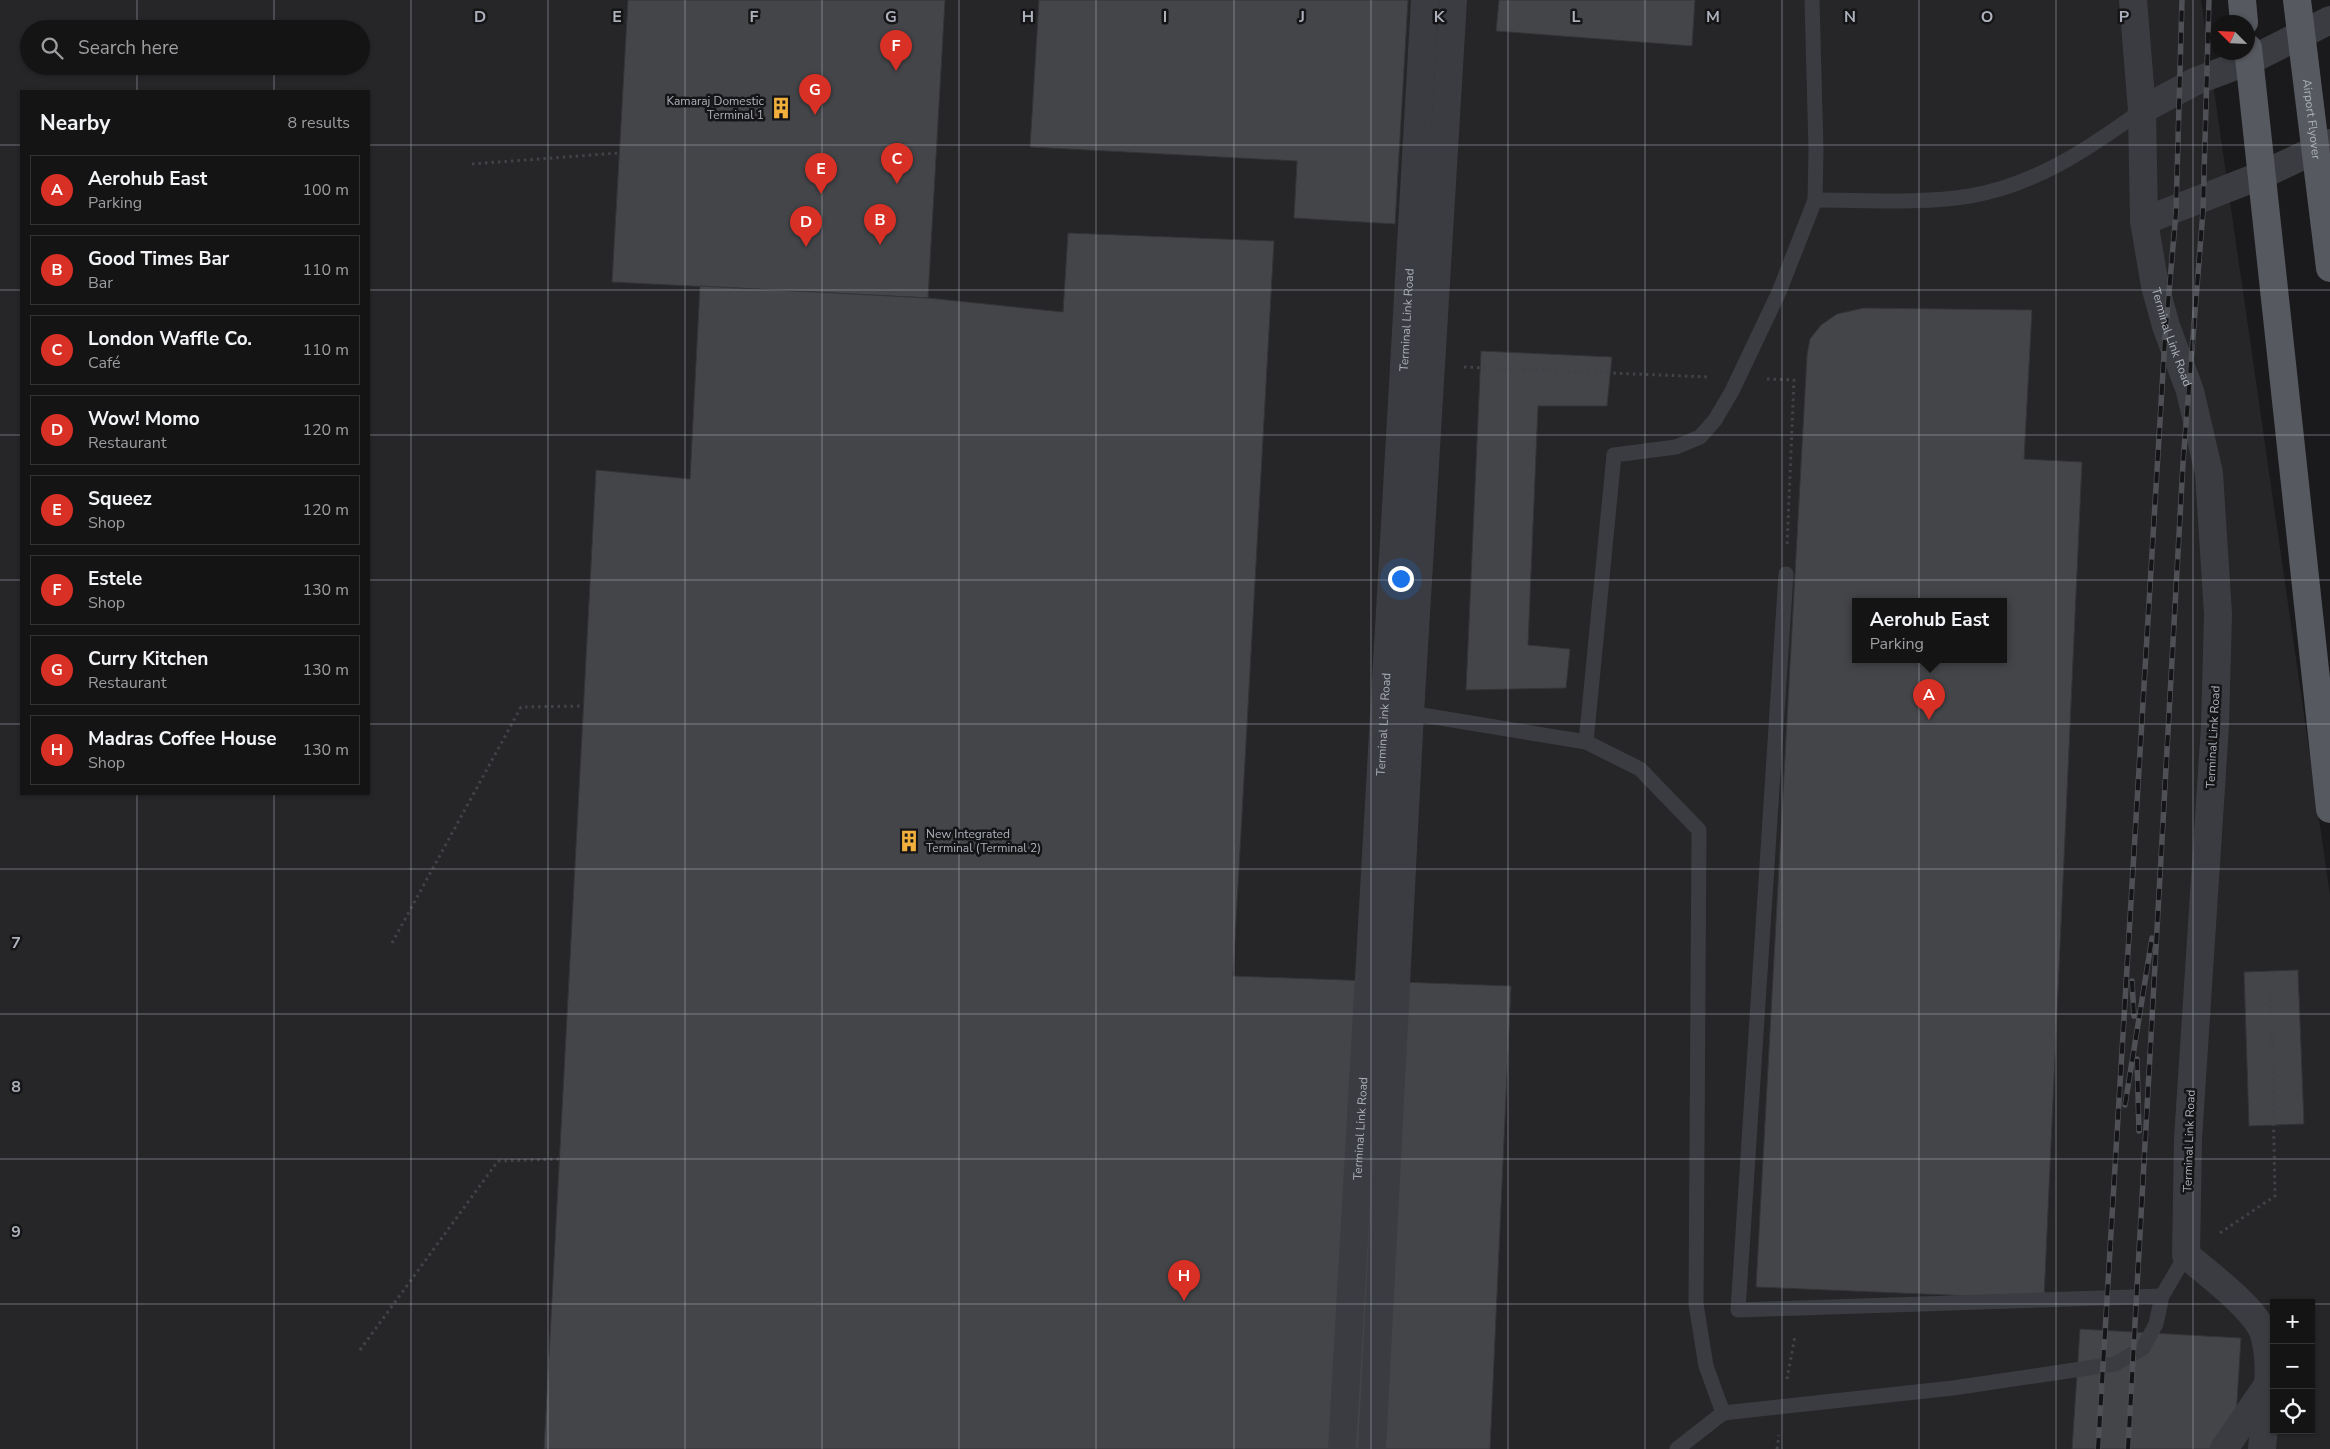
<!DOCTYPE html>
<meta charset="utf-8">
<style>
body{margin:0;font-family:"Nunito Sans",sans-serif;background:#1d1d1e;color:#f1f3f6}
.controls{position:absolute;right:15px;bottom:15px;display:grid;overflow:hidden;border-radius:0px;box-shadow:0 1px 4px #0004}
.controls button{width:45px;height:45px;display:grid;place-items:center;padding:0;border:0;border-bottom:1px solid #333334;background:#141415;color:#f1f3f6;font:25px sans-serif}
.compass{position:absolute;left:2210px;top:15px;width:45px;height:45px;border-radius:50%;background:#141415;box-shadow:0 1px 4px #0004;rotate:294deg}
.you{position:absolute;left:1400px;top:578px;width:18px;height:18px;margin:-12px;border:4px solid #fff;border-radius:50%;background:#1a73e8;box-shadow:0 0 0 8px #1a73e833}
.badge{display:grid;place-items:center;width:32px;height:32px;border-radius:50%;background:#d93025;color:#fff;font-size:16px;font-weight:700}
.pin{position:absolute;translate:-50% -41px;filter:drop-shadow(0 1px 2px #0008)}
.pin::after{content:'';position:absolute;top:26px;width:18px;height:15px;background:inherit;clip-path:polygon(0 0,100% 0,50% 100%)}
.popup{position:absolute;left:1852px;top:598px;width:155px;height:65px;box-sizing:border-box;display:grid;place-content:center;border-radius:0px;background:#141415;filter:drop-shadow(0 1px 4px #0005);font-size:16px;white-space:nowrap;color:#9d9ea0}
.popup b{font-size:19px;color:#f1f3f6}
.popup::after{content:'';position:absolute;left:50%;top:100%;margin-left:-10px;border:10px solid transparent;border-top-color:#141415}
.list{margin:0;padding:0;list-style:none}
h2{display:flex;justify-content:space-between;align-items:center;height:65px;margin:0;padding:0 20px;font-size:21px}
h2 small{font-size:16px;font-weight:400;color:#9d9ea0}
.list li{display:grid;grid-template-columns:32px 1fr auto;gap:15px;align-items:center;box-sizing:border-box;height:70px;margin:0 10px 10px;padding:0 10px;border:1px solid #333334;border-radius:0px}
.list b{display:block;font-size:19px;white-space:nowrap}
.list p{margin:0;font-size:16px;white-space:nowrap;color:#9d9ea0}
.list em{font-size:16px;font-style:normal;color:#9d9ea0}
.icon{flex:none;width:28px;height:28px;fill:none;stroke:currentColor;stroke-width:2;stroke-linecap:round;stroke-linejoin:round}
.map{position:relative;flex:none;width:2330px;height:1449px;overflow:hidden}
.search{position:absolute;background:#141415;box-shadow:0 1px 4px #0004;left:20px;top:20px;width:350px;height:55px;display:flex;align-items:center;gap:12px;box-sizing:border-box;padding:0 18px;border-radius:28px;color:#9d9ea0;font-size:19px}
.panel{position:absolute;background:#141415;box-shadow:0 1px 4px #0004;left:20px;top:90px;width:350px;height:705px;border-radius:0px}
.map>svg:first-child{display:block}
.built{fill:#262629;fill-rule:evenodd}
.building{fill:#444549;stroke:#343438;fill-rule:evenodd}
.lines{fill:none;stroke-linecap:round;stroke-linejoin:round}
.path{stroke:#414348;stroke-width:3;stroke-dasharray:2.5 4;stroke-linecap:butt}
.service{stroke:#3b3c41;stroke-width:15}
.tertiary{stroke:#3b3c41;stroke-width:28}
.primary{stroke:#575960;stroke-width:28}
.rail-casing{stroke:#4e5056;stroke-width:5.5}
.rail{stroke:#151517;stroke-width:4;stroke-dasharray:11;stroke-linecap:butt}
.primary-bridge{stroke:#575960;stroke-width:28}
.grid{fill:none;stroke:#acb1bb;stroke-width:1;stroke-opacity:0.55}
.labels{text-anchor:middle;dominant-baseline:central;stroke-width:5;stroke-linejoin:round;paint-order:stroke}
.poi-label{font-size:12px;fill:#acb1bb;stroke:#151517;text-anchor:end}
.street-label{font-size:12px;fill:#acb1bb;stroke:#151517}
.grid-label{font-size:16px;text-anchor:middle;font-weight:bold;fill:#acb1bb;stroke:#151517;stroke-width:5;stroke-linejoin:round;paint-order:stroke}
</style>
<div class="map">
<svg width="2330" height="1449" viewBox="0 0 2330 1449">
<rect width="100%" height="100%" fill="#1a1a1c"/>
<path class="built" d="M0,0H2201L2330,895V1449H0ZM29,29H361V66H29ZM21,91H369V794H21ZM1855,601H2003V659H1855ZM2274,1303H2311V1430H2274Z"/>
<g class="building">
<path d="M628,0H945L928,298L612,282Z"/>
<path d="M1039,0H1408L1395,224L1294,218L1297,161L1030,147Z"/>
<path d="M1499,0H1695L1692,46L1496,31Z"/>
<path d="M1068,233L1274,241L1233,976L1511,986L1490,1449H544L596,470L690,479L700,286L928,298L1063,312Z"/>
<path d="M1864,308L2032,310L2024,459L2082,462L2044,1299L1756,1287L1807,355L1810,339L1821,325L1837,314ZM1855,601H2003V659H1855Z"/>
<path d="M1481,351L1612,357L1607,406H1538L1528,645L1570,649L1566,688L1466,690Z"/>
<path d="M2298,970L2304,1124L2249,1126L2244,972Z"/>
<path d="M2080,1329L2241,1338L2234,1449H2072Z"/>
</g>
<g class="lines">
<g class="path">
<path d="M472,164L619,153"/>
<path d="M1464,367L1708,377"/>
<path d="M1767,379L1794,380L1787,547"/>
<path d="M392,943L521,707L583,706"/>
<path d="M2220,1233L2275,1196L2271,988"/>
<path d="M360,1350L498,1161L559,1159"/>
<path d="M1787,1379L1795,1336"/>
<path d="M1777,1449L1779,1435"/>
</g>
<g class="service">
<path d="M1815,200C1864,200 1922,204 1970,196C2035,185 2090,148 2142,110"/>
<path d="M1786,574L1738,1310L2162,1296"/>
<path d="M1410,713L1586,742L1640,769L1699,830L1696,1304L1706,1366L1723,1413L1953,1388L2115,1364L2143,1348L2156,1324L2162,1296L2186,1255"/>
<path d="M1586,742L1614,455L1676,447L1700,437L1715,420L1732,391L1779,292L1815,200L1816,150L1812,0"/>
<path d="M1677,1449L1723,1413"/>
</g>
<g class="tertiary">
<path id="s1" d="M2133,0L2142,110L2144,221L2155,286L2166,326L2190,391L2209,473L2218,614L2215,726L2188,1139L2186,1255C2207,1273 2256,1309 2264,1334C2274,1370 2265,1412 2262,1449"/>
<path d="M2142,110L2196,81L2249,61L2330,20"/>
<path d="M2144,221L2262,175L2330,143"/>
<path id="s2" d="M1342,1449L1425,0"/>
<path d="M1372,1449L1410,713L1453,0"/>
<path d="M2224,1449L2267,1386"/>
</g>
<g class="primary">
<path d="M2242,0L2244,22"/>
<path d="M2248,48L2330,809"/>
</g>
<g class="rail-casing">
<g id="rail">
<path d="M2132,981L2134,1016"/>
<path d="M2137,1059L2139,1131"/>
<path d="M2125,1105L2152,938"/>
<path d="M2098,1449L2165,338L2176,212L2182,0"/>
<path d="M2128,1449L2183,463L2203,211L2209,0"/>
</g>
</g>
<use href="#rail" class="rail"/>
<path class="primary-bridge" id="s3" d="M2297,0L2330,268"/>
</g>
<path class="grid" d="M137,0V29M274,0V29M411,0V1449M548,0V1449M685,0V1449M822,0V1449M959,0V1449M1096,0V1449M1234,0V1449M1371,0V1449M1508,0V1449M1645,0V1449M1782,0V1449M1919,0V1449M2056,0V1449M2193,0V1449M137,66V91M274,66V91M0,145H21M369,145H2330M0,290H21M369,290H2330M0,435H21M369,435H2330M0,580H21M369,580H2330M0,724H21M369,724H2330M137,794V1449M274,794V1449M0,869H2330M0,1014H2330M0,1159H2330M0,1304H2274M2311,1304H2330"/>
<defs>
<g id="building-bare" transform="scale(1.725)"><path d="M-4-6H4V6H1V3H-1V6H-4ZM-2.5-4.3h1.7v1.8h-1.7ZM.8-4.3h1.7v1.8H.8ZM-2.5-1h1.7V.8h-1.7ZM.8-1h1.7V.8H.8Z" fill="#f1b03c" stroke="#151517" stroke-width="2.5" paint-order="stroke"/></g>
</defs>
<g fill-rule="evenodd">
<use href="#building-bare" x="781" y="108"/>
<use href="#building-bare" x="909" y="841"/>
</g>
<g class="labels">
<g class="poi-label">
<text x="764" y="101">Kamaraj Domestic<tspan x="764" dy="14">Terminal 1</tspan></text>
<text x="926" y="834" text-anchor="start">New Integrated<tspan x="926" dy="14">Terminal (Terminal 2)</tspan></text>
</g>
<g class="street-label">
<text stroke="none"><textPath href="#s3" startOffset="120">Airport Flyover</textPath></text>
<text stroke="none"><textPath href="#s2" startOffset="1131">Terminal Link Road</textPath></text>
<text stroke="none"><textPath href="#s1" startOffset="341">Terminal Link Road</textPath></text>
<text stroke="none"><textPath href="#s2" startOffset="726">Terminal Link Road</textPath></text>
<text transform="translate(2213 737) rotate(-87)">Terminal Link Road</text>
<text stroke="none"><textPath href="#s2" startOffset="321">Terminal Link Road</textPath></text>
<text transform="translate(2189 1141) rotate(-88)">Terminal Link Road</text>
</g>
</g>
<g class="grid-label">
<text x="480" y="22">D</text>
<text x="617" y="22">E</text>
<text x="754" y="22">F</text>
<text x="891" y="22">G</text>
<text x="1028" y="22">H</text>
<text x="1165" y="22">I</text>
<text x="1302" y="22">J</text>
<text x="1439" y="22">K</text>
<text x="1576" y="22">L</text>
<text x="1713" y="22">M</text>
<text x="1850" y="22">N</text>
<text x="1987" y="22">O</text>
<text x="2124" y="22">P</text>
<text x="16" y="948">7</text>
<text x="16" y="1092">8</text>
<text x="16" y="1237">9</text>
</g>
</svg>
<div class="controls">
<button>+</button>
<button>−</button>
<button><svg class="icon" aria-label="locate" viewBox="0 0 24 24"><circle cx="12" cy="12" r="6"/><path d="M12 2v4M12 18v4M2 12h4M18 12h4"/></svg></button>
</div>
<svg class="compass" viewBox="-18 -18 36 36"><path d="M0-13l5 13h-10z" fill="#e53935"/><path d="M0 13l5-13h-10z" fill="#9d9ea0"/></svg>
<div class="you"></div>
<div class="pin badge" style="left:1929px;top:720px">A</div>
<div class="popup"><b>Aerohub East</b>Parking</div>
<div class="pin badge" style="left:880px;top:245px">B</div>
<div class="pin badge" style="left:897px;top:184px">C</div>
<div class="pin badge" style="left:806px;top:247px">D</div>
<div class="pin badge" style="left:821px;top:194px">E</div>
<div class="pin badge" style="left:896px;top:71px">F</div>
<div class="pin badge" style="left:815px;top:115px">G</div>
<div class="pin badge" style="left:1184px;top:1301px">H</div>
<div class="search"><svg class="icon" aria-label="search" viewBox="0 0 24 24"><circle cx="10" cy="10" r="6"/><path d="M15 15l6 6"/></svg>Search here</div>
<section class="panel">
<h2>Nearby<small>8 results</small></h2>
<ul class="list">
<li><span class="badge">A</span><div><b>Aerohub East</b><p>Parking</p></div><em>100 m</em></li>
<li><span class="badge">B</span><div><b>Good Times Bar</b><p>Bar</p></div><em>110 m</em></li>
<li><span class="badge">C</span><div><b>London Waffle Co.</b><p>Café</p></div><em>110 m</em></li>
<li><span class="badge">D</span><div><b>Wow! Momo</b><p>Restaurant</p></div><em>120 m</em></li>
<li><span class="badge">E</span><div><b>Squeez</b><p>Shop</p></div><em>120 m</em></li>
<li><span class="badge">F</span><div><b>Estele</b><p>Shop</p></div><em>130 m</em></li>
<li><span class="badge">G</span><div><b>Curry Kitchen</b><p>Restaurant</p></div><em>130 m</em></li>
<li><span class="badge">H</span><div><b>Madras Coffee House</b><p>Shop</p></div><em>130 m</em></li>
</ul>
</section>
</div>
